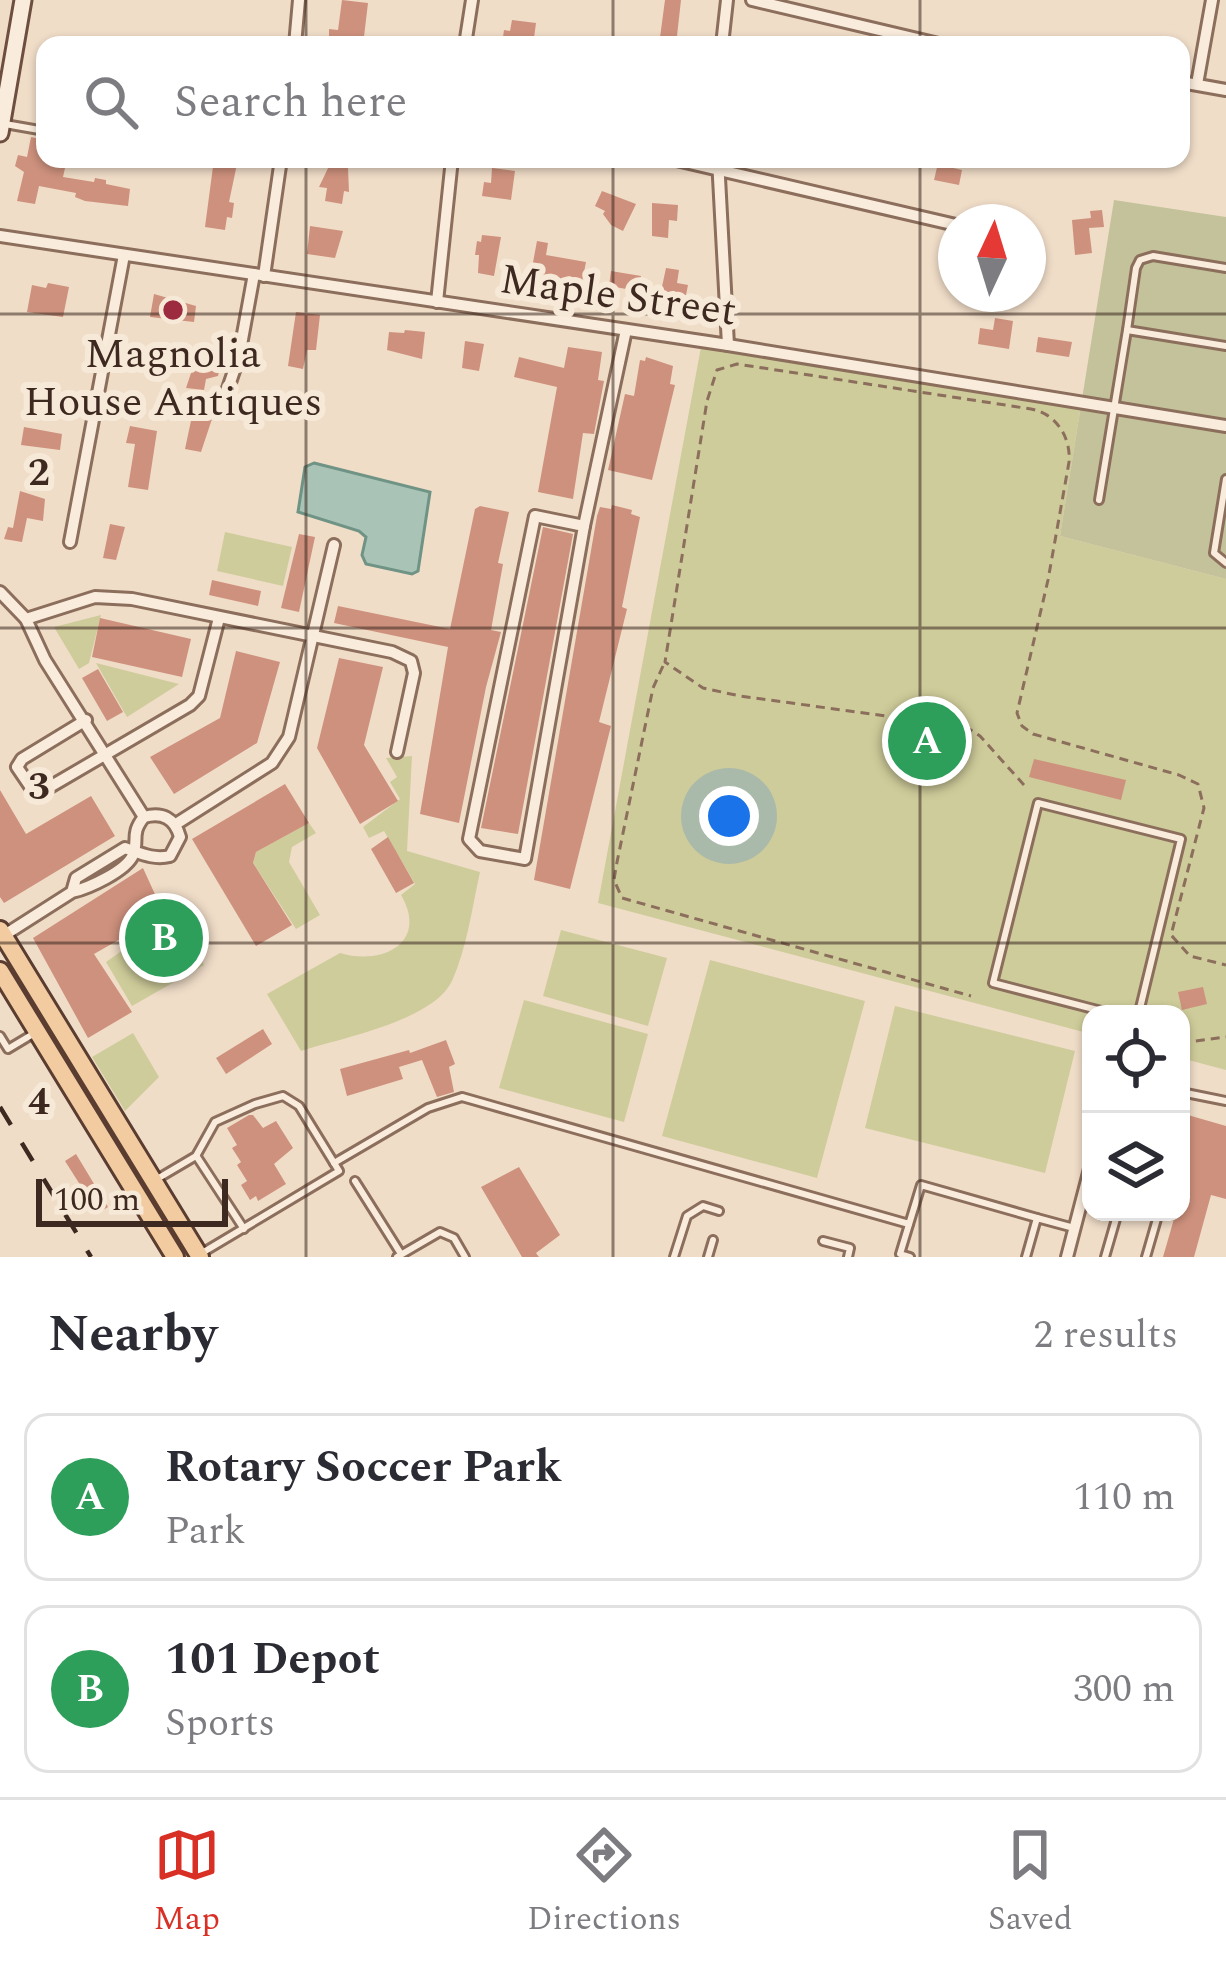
<!DOCTYPE html>
<style>
body{margin:0;font-family:Spectral,serif;background:#f2f2f3;color:#2b2b33}
.controls{position:absolute;right:36px;bottom:36px;display:grid;overflow:hidden;border-radius:24px;box-shadow:0 3px 9px #0004}
.controls button{width:108px;height:108px;display:grid;place-items:center;padding:0;border:0;border-bottom:3px solid #e1e1e2;background:#fff;color:#2b2b33;font:60px sans-serif}
.compass{position:absolute;left:938px;top:204px;width:108px;height:108px;border-radius:50%;background:#fff;box-shadow:0 3px 9px #0004;rotate:4deg}
.scale{position:absolute;left:36px;bottom:30px;width:192px;box-sizing:border-box;padding-left:12px;border:6px solid #3d2920;border-top:0;font-size:33px;line-height:42px;white-space:nowrap;color:#3d2920;-webkit-text-stroke:9px #f7e9d8;paint-order:stroke}
.you{position:absolute;left:729px;top:816px;width:42px;height:42px;margin:-30px;border:9px solid #fff;border-radius:50%;background:#1a73e8;box-shadow:0 0 0 18px #1a73e833}
.badge{display:grid;place-items:center;width:78px;height:78px;border-radius:50%;background:#d93025;color:#fff;font-size:39px;font-weight:700}
.pin{position:absolute;translate:-50% -50%;border:6px solid #fff;box-shadow:0 3px 12px #0006}
.list{margin:0;padding:0;list-style:none}
h2{display:flex;justify-content:space-between;align-items:center;height:156px;margin:0;padding:0 48px;font-size:51px}
h2 small{font-size:39px;font-weight:400;color:#7c7c81}
.list li{display:grid;grid-template-columns:78px 1fr auto;gap:36px;align-items:center;box-sizing:border-box;height:168px;margin:0 24px 24px;padding:0 24px;border:3px solid #e1e1e2;border-radius:24px}
.list b{display:block;font-size:45px;white-space:nowrap}
.list p{margin:0;font-size:39px;white-space:nowrap;color:#7c7c81}
.list em{font-size:39px;font-style:normal;color:#7c7c81}
.icon{flex:none;width:66px;height:66px;fill:none;stroke:currentColor;stroke-width:2;stroke-linecap:round;stroke-linejoin:round}
.map{position:relative;flex:none;width:1226px;height:1257px;overflow:hidden}
.search{position:absolute;background:#fff;box-shadow:0 3px 9px #0004;left:36px;right:36px;top:36px;height:132px;display:flex;align-items:center;gap:30px;box-sizing:border-box;padding:0 42px;border-radius:24px;color:#7c7c81;font-size:45px}
.sheet{height:540px;background:#fff}
nav{display:flex;justify-content:space-around;align-items:center;box-sizing:border-box;height:168px;border-top:3px solid #e1e1e2;background:#fff;font-size:33px;color:#7c7c81}
nav a{display:grid;justify-items:center;gap:6px}
nav .on{color:#d93025}
.map>svg:first-child{display:block}
.green{fill:#cfcc9b}
.cemetery{fill:#c4c29a}
.water{fill:#a9c4b7;stroke:#6f9384;stroke-width:3}
.building{fill:#ce917d}
.lines{fill:none;stroke-linecap:round;stroke-linejoin:round}
.lane-casing{stroke:#8c6e5c;stroke-width:12}
.street-casing{stroke:#8c6e5c;stroke-width:16}
.secondary-casing{stroke:#6e4f3f;stroke-width:21}
.primary-casing{stroke:#5a3d30;stroke-width:22}
.path{stroke:#8c6e5c;stroke-width:3;stroke-dasharray:9 6;stroke-linecap:butt}
.lane{stroke:#faecdc;stroke-width:6}
.street{stroke:#faecdc;stroke-width:10}
.secondary{stroke:#faecdc;stroke-width:15}
.primary{stroke:#f2cba0;stroke-width:16}
.rail{stroke:#3d2920;stroke-width:4.5;stroke-dasharray:21 21;stroke-linecap:butt}
.grid{fill:none;stroke:#3d2920;stroke-width:3;stroke-opacity:0.55}
.poi-dot{fill:#9d2b3f;stroke:#f7e9d8;stroke-width:4.5}
.labels{text-anchor:middle;dominant-baseline:central;stroke-width:12;stroke-linejoin:round;paint-order:stroke}
.street-label{font-size:42px;fill:#3d2920;stroke:#f7e9d8}
.poi-label{font-size:42px;fill:#3d2920;stroke:#f7e9d8}
.grid-label{font-size:39px;text-anchor:middle;font-weight:bold;fill:#3d2920;stroke:#f7e9d8;stroke-width:12;stroke-linejoin:round;paint-order:stroke}
</style>
<div class="map">
<svg width="1226" height="1257" viewBox="0 0 1226 1257">
<rect width="100%" height="100%" fill="#f0ddc8"/>
<g class="green">
<path d="M701,347L1081,405L1060,536L1226,579V1070L1181,1058V1014H1091V1034L598,903Z"/>
<path d="M225,532L292,547L283,586L217,571Z"/>
<path d="M101,615L89,663L79,669L54,627Z"/>
<path d="M96,663L179,684L127,717Z"/>
<path d="M412,756L407,851L480,872C472,908 467,948 452,981C433,1021 341,1038 301,1051L267,994L340,953C382,966 429,943 401,895L415,884L384,831L369,838L363,827L400,799L390,782L397,777L386,758Z"/>
<path d="M309,823L316,833L292,847L289,862L320,915L296,929L253,863L256,852Z"/>
<path d="M174,914L204,965L132,1006L106,962Z"/>
<path d="M561,930L667,958L648,1026L543,996Z"/>
<path d="M710,960L865,1001L817,1178L662,1136Z"/>
<path d="M524,1000L648,1034L624,1122L499,1088Z"/>
<path d="M895,1006L1075,1051L1045,1173L865,1128Z"/>
<path d="M133,1033L159,1077L125,1111L92,1057Z"/>
</g>
<path class="cemetery" d="M1114,200L1226,217V579L1060,536Z"/>
<path class="water" d="M314,463L430,492L418,571L412,574L366,564L362,555L366,537L359,531L298,512L305,467Z"/>
<g class="building">
<path d="M342,0L368,3L363,45H329V29L338,30Z"/>
<path d="M665,0H681L676,45H659Z"/>
<path d="M512,20L536,23L533,45L502,44L504,30L510,31Z"/>
<path d="M31,137L45,140V159H67L63,177L94,182L95,178L106,180V184L130,189L128,206L85,201L75,197L76,193L39,186L35,204L17,201L24,172L15,166L18,155L27,157Z"/>
<path d="M214,159H231V163L237,164L229,202L234,203L232,218L227,217L225,230L205,227Z"/>
<path d="M939,159H951L949,167L962,170L959,185L934,180Z"/>
<path d="M330,164L348,168L349,192L344,191L342,204L325,201L327,188L319,187Z"/>
<path d="M492,168L515,171L511,200L482,196L484,182L491,183Z"/>
<path d="M602,191L636,204L623,231L611,225L603,214L605,211L595,206Z"/>
<path d="M652,203L678,205L677,221L669,220L668,238L652,236Z"/>
<path d="M1102,210L1104,227L1089,228L1092,253L1075,255L1072,220L1091,218L1090,211Z"/>
<path d="M310,226L343,231L335,258L307,254Z"/>
<path d="M482,235L501,237L494,276L478,273L479,255H475L477,241L481,242Z"/>
<path d="M537,241L548,243L546,255L586,262L582,282L568,279L565,299L556,298L559,278L531,273Z"/>
<path d="M666,268L679,270L677,283L688,285L685,300L660,296Z"/>
<path d="M611,271L641,276L638,291L609,286Z"/>
<path d="M48,283L69,287L63,317L27,312L32,285L46,288Z"/>
<path d="M154,294L196,306L194,322L150,317Z"/>
<path d="M296,312L320,315L316,350H307L303,369L288,366Z"/>
<path d="M995,318L1013,321L1009,349L978,344L980,328L993,330Z"/>
<path d="M405,330L425,332L422,359L387,350L389,332L404,333Z"/>
<path d="M1038,337L1072,342L1069,357L1036,352Z"/>
<path d="M465,341L484,344L479,371L462,368Z"/>
<path d="M568,347L602,352L598,380L604,381L594,434L583,433L573,499L538,492L557,387L514,377L519,357L564,368Z"/>
<path d="M646,357L673,366L670,384L675,385L652,480L608,470L625,394L634,396L640,360L645,361Z"/>
<path d="M196,358L221,362L218,376L206,379L204,390L186,388Z"/>
<path d="M192,416L212,419L201,452L185,449Z"/>
<path d="M130,426L157,431L148,490L128,487L135,444L126,443Z"/>
<path d="M24,427L62,434L60,450L21,445Z"/>
<path d="M20,491L45,499L43,521L27,518L22,542L4,539L8,527L13,528Z"/>
<path d="M612,505L632,510L631,514L640,517L622,607L627,609L599,722L611,726L570,889L534,880L597,516L600,507L611,509Z"/>
<path d="M480,506L509,512L498,563L503,564L491,630L501,632L486,687L459,823L420,814L448,647L334,623L338,606L450,629L475,509Z"/>
<path d="M110,524L125,527L116,560L103,558Z"/>
<path d="M543,527L573,534L518,834L481,828Z"/>
<path d="M299,534L315,537L299,612L281,608Z"/>
<path d="M212,580L261,591L258,606L209,595Z"/>
<path d="M100,618L191,639L182,677L92,657Z"/>
<path d="M236,651L280,662L257,743L174,794L150,757L220,718Z"/>
<path d="M339,658L383,667L364,745L398,801L360,824L317,748Z"/>
<path d="M98,669L123,712L107,721L82,678Z"/>
<path d="M1034,759L1126,780L1121,800L1029,777Z"/>
<path d="M285,784L309,823L256,852L253,863L292,925L256,946L192,839Z"/>
<path d="M0,790L26,834L91,796L115,836L4,903L0,897Z"/>
<path d="M388,837L414,883L396,893L371,849Z"/>
<path d="M143,868L164,914L94,954L132,1012L88,1038L33,938Z"/>
<path d="M1203,987L1207,1004L1182,1010L1178,992Z"/>
<path d="M263,1029L272,1044L226,1074L216,1058Z"/>
<path d="M446,1040L455,1064L449,1067L454,1092L437,1097L422,1060L399,1067L403,1079L347,1096L340,1069L409,1050L410,1053Z"/>
<path d="M1181,1113L1226,1126V1199L1211,1195L1194,1257H1163L1176,1212H1181L1185,1188L1181,1187Z"/>
<path d="M249,1115H253L263,1128L276,1121L293,1148L274,1164L286,1184L258,1201L256,1196L250,1200L241,1185L247,1181L237,1165L241,1162L232,1148L237,1145L227,1128Z"/>
<path d="M76,1154L108,1207L98,1213L65,1161Z"/>
<path d="M519,1167L560,1235L536,1253L539,1257H522L481,1187Z"/>
</g>
<g class="lines">
<g class="lane-casing">
<g id="lane">
<path d="M5,124L45,131"/>
<path d="M1226,268L1153,256L1140,260L1136,268L1127,330L1226,346"/>
<path d="M1226,479L1214,553L1226,563"/>
<path d="M1099,500L1127,330"/>
<path d="M1113,1014L993,983L1038,803L1181,839L1140,1008L1134,1014"/>
<path d="M0,1036L8,1049L33,1034"/>
<path d="M1181,1092L1226,1101"/>
<path d="M197,1157L244,1229"/>
<path d="M334,1163L428,1108L462,1097L909,1224"/>
<path d="M157,1179L196,1156L215,1122L255,1104L283,1096L299,1106L339,1171L202,1253"/>
<path d="M355,1181L401,1254"/>
<path d="M823,1241L850,1248L848,1257"/>
<path d="M397,1257L440,1232L454,1238L465,1257"/>
<path d="M674,1257L687,1216L703,1206L719,1211"/>
<path d="M708,1257L713,1240"/>
<path d="M910,1257L900,1254L921,1185L1037,1218"/>
<path d="M1026,1257L1037,1218L1074,1228"/>
<path d="M1105,1257L1118,1212"/>
<path d="M1146,1257L1159,1212"/>
</g>
</g>
<g class="street-casing">
<g id="street">
<path d="M752,0L943,45"/>
<path d="M295,45L299,0"/>
<path d="M465,45L472,0"/>
<path d="M722,45L727,0"/>
<path d="M1181,82L1226,90"/>
<path d="M1197,84L1212,0"/>
<path d="M672,159L956,225"/>
<path d="M718,159L728,345"/>
<path d="M0,236L728,345L1226,426"/>
<path d="M264,276L281,159"/>
<path d="M437,302L452,159"/>
<path d="M220,412L239,356L254,274"/>
<path d="M535,516L584,526L525,859L480,851L469,839Z"/>
<path d="M584,526L626,330"/>
<path d="M70,542L124,255"/>
<path d="M0,592L26,619"/>
<path d="M86,720L22,759L17,767L36,795L190,705L199,696L219,618"/>
<path d="M144,817L45,660L26,619L95,597L132,599L392,652L411,661L414,673L397,752"/>
<path d="M176,824L272,763L289,737L334,545"/>
<path d="M3,936L72,892C89,888 126,871 133,855C139,840 130,834 144,817C162,812 175,818 180,837L170,856C153,860 140,853 125,848L76,878L72,892"/>
<path d="M1067,1257L1091,1165"/>
</g>
</g>
<g class="secondary-casing">
<path id="secondary" d="M0,133L23,0"/>
</g>
<g class="primary-casing">
<g id="primary">
<path d="M0,930L200,1257"/>
<path d="M0,971L175,1257"/>
</g>
</g>
<g class="path">
<path d="M663,666L653,688L616,867L614,880L622,898L971,996"/>
<path d="M1024,785L980,736L966,727L740,696L703,688L665,662L707,401L717,370L737,364L1031,409C1057,414 1071,438 1069,462L1048,580L1017,713L1022,726L1033,734L1179,775L1198,784L1204,808L1171,935L1190,956L1226,965"/>
<path d="M1181,1043L1226,1037"/>
</g>
<use href="#lane" class="lane"/>
<use href="#street" class="street"/>
<use href="#secondary" class="secondary"/>
<use href="#primary" class="primary"/>
<path class="rail" d="M0,1107L91,1257"/>
</g>
<path class="grid" d="M306,0V45M613,0V45M920,0V45M306,159V1257M613,159V1257M920,159V1257M0,314H1226M0,628H1226M0,943H1226"/>
<circle class="poi-dot" cx="173" cy="310" r="12"/>
<g class="labels">
<g class="street-label">
<text transform="translate(618 296) rotate(8)">Maple Street</text>
</g>
<g class="poi-label">
<text x="173" y="354">Magnolia<tspan x="173" dy="48">House Antiques</tspan></text>
</g>
</g>
<g class="grid-label">
<text x="39" y="485">2</text>
<text x="39" y="799">3</text>
<text x="39" y="1114">4</text>
</g>
</svg>
<div class="controls">
<button><svg class="icon" aria-label="locate" viewBox="0 0 24 24"><circle cx="12" cy="12" r="6"/><path d="M12 2v4M12 18v4M2 12h4M18 12h4"/></svg></button>
<button><svg class="icon" aria-label="layers" viewBox="0 0 24 24"><path d="M12 4l9 5-9 5-9-5zM3 14l9 5 9-5"/></svg></button>
</div>
<svg class="compass" viewBox="-18 -18 36 36"><path d="M0-13l5 13h-10z" fill="#e53935"/><path d="M0 13l5-13h-10z" fill="#7c7c81"/></svg>
<div class="scale">100 m</div>
<div class="you"></div>
<div class="pin badge" style="left:927px;top:741px;background:#2e9e5b">A</div>
<div class="pin badge" style="left:164px;top:938px;background:#2e9e5b">B</div>
<div class="search"><svg class="icon" aria-label="search" viewBox="0 0 24 24"><circle cx="10" cy="10" r="6"/><path d="M15 15l6 6"/></svg>Search here</div>
</div>
<section class="sheet">
<h2>Nearby<small>2 results</small></h2>
<ul class="list">
<li><span class="badge" style="background:#2e9e5b">A</span><div><b>Rotary Soccer Park</b><p>Park</p></div><em>110 m</em></li>
<li><span class="badge" style="background:#2e9e5b">B</span><div><b>101 Depot</b><p>Sports</p></div><em>300 m</em></li>
</ul>
</section>
<nav>
<a class="on"><svg class="icon" aria-label="map" viewBox="0 0 24 24"><path d="M3 6l6-2 6 2 6-2v14l-6 2-6-2-6 2zM9 4v14M15 6v14"/></svg>Map</a>
<a><svg class="icon" aria-label="directions" viewBox="0 0 24 24"><path d="M12 3l9 9-9 9-9-9zM9 14v-3h6M13 9l2 2-2 2"/></svg>Directions</a>
<a><svg class="icon" aria-label="saved" viewBox="0 0 24 24"><path d="M7 4h10v16l-5-4-5 4z"/></svg>Saved</a>
</nav>
